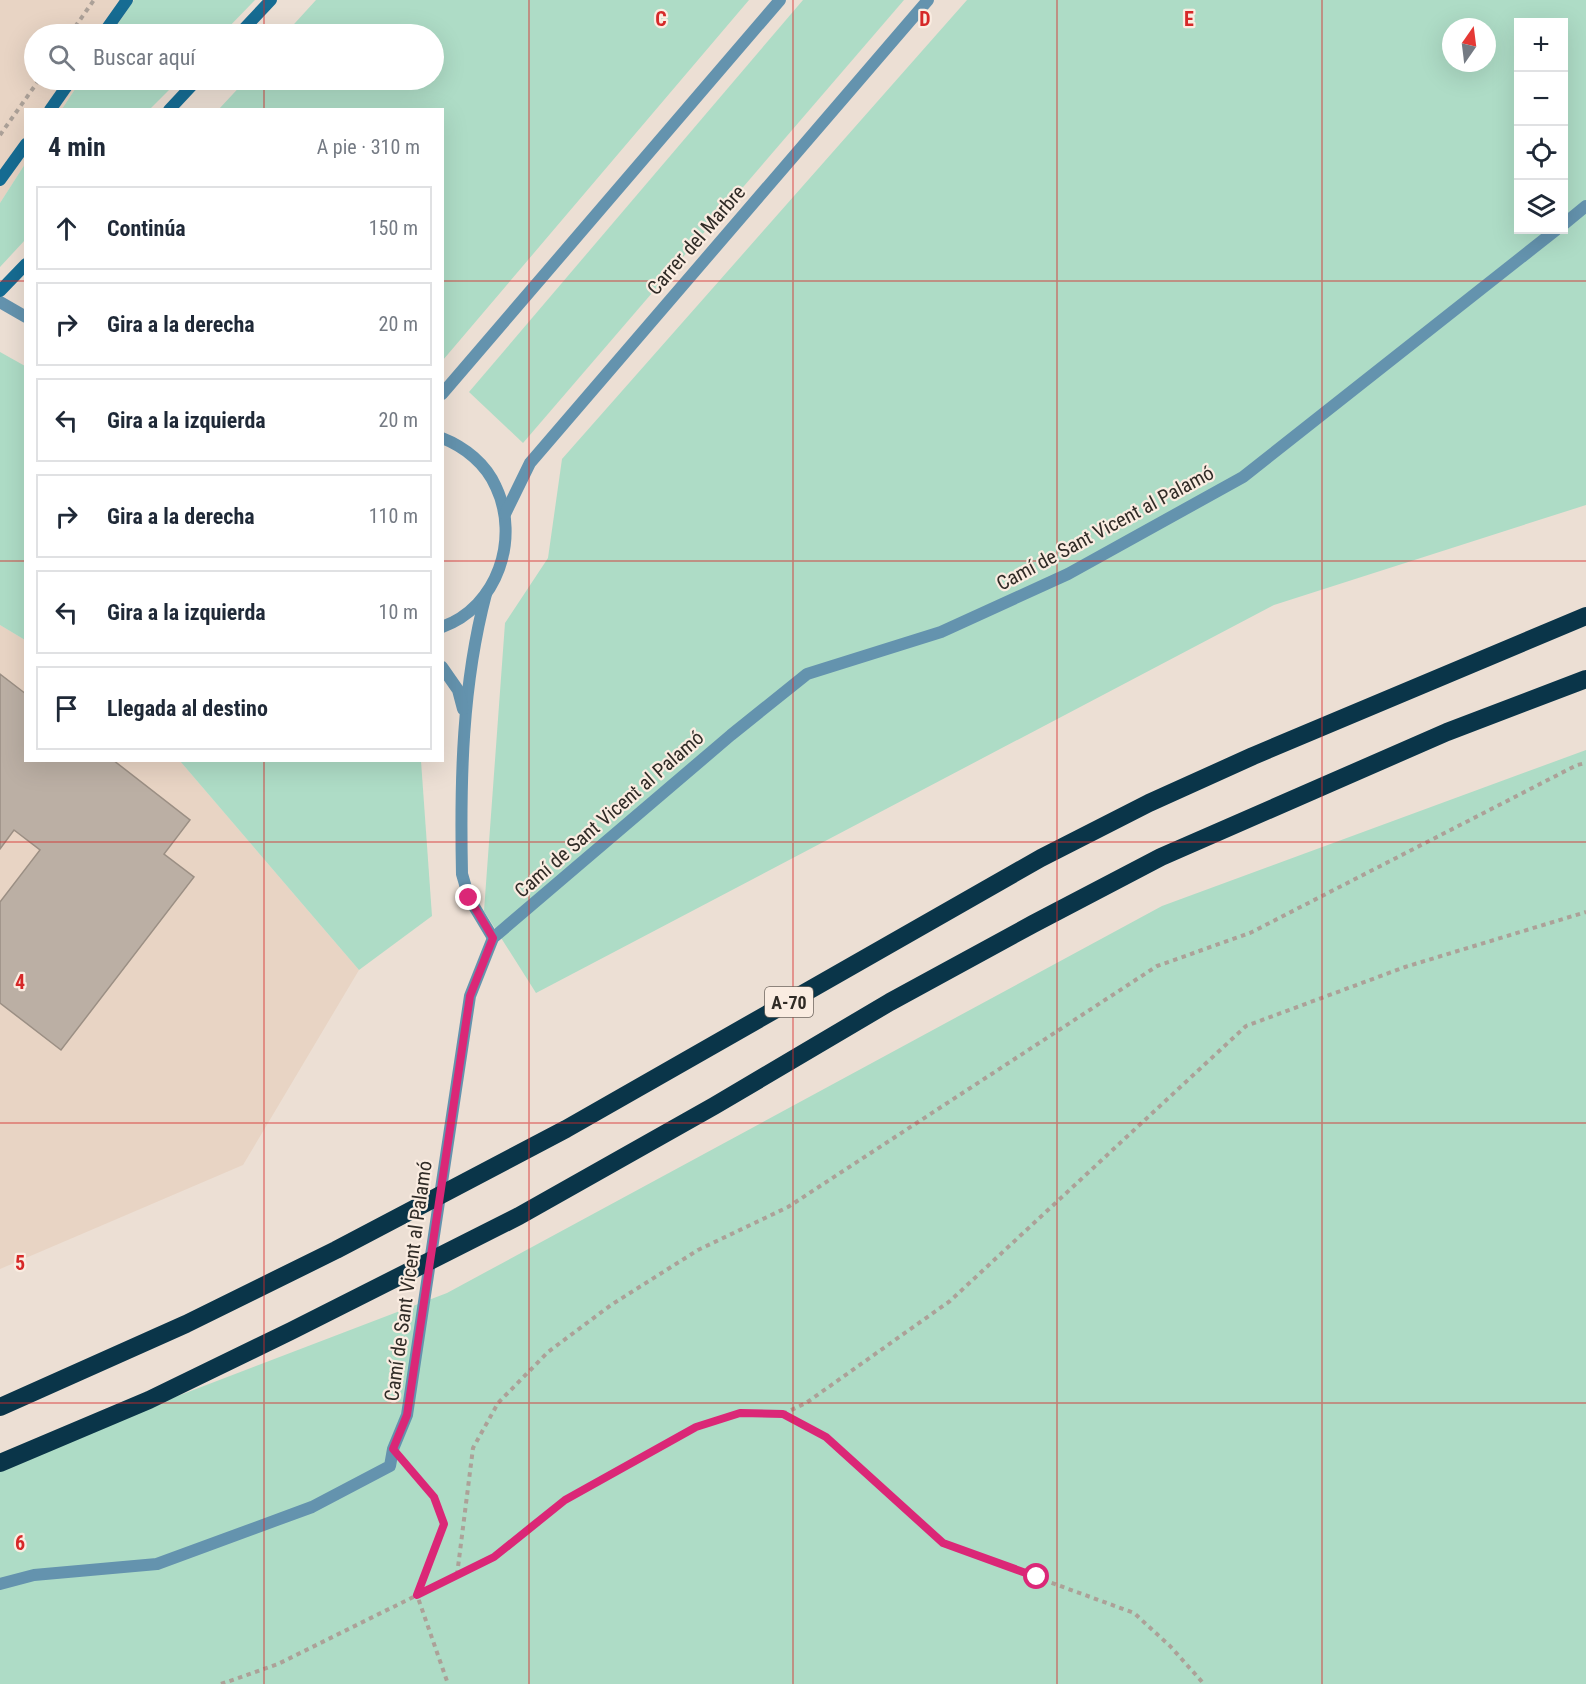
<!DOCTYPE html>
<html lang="es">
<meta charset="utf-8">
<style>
body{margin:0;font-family:"Roboto Condensed",sans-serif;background:#f6f6f7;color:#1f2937}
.controls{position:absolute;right:18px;top:18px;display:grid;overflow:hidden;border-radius:0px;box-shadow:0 6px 24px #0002}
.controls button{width:54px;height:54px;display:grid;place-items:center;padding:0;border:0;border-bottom:2px solid #e0e1e3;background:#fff;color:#1f2937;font:30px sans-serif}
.compass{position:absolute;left:1442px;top:18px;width:54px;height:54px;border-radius:50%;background:#fff;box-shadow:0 6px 24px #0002;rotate:14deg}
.stop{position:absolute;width:18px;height:18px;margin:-14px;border:4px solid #db2777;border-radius:50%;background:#fff}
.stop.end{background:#db2777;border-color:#fff;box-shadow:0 2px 6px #0008}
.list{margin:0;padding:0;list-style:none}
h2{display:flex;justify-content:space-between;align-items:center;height:78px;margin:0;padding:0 24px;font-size:26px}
h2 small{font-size:20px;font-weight:400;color:#747a83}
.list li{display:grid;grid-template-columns:39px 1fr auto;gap:18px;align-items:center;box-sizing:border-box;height:84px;margin:0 12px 12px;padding:0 12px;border:2px solid #e0e1e3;border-radius:0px}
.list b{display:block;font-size:22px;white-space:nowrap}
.list em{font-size:20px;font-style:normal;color:#747a83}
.icon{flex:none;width:33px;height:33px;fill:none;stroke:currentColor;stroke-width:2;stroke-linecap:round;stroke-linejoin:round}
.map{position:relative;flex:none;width:1586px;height:1684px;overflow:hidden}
.search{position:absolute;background:#fff;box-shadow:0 6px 24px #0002;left:24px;top:24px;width:420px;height:66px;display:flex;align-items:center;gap:15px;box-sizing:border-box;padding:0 21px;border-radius:33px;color:#747a83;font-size:22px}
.panel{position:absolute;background:#fff;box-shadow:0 6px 24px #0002;left:24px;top:108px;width:420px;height:654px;border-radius:0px}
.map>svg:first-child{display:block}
.built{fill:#e8d4c4}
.green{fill:#aedcc6;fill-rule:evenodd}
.building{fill:#bbafa4;stroke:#9b8f84;stroke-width:1.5}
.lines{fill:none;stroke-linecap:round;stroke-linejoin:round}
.path{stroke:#aca198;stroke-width:4;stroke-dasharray:4.5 4.5;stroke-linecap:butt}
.street{stroke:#6493ae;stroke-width:12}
.secondary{stroke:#166c93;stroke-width:12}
.highway{stroke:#0a3549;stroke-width:18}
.route{stroke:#db2777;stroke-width:8}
.grid{fill:none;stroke:#d62828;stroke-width:1.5;stroke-opacity:0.55}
.labels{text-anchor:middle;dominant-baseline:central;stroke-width:4.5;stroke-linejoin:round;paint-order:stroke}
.shield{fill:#faece1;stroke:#6d655e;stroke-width:1.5}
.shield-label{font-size:18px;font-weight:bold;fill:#302b26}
.street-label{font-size:20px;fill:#302b26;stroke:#faece1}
.grid-label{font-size:20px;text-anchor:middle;font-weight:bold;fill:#d62828;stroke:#faece1;stroke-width:4.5;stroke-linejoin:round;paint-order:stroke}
</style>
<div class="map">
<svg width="1586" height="1684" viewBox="0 0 1586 1684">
<rect width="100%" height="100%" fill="#ecdfd4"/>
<g class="built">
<path d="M0,0H134L111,34H34V80H81L62,109L26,110L25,164L0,203Z"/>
<path d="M0,625L25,640L26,760L180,761L359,970L243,1165L0,1269Z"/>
</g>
<g class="green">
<path d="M134,0H255L222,34H111Z"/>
<path d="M316,0H749L443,360L442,110L219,109L246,80H434V34H285Z"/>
<path d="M803,0H904L523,443L469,392Z"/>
<path d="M967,0H1586V505L1274,605L536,993L484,911L505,623L548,558L562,459ZM1518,22H1564V230H1518ZM1451,27H1487V63H1451Z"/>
<path d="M81,80H179L150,109H62Z"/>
<path d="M25,164V240L0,267V203Z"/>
<path d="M0,352L25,366V640L0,625Z"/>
<path d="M1586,750V1684H0V1464L447,1293L1162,906Z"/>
<path d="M180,761H421L432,916L359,970Z"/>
</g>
<path class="building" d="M0,674L26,694V760H113L190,820L164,854L194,877L61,1050L0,1003V902L40,850L14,830L0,849Z"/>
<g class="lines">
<g class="path">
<path d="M70,34L94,0"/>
<path d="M0,135L39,80"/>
<path d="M783,1414L806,1403L950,1301L1246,1026L1405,967L1586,912"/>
<path d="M412,1471L434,1497L444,1524L417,1595L448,1684"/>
<path d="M457,1575L473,1448L498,1403L548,1352L611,1305L698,1250L788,1207L1157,966L1250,933L1577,765L1586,763"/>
<path d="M221,1684L278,1664L494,1557L565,1500L696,1427L740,1413L783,1414L826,1437L943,1543L1134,1613L1170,1646L1204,1684"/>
</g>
<g class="street">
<path d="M1564,224L1586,206"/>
<path d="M0,302L26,317"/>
<path d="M442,394L780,0"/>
<path d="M442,438C465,447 486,464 496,487C520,538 498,607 442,627"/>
<path d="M505,514L530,463L928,0"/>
<path d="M486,594C462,685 460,780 462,874L469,898L493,938"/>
<path d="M442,667L458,690L463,709"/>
<path d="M0,1584L34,1575L157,1564L312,1507L390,1466L393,1449L407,1415L470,996L493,938L731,735L807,674L941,632L1068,574L1243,477L1556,230"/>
</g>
<g class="secondary">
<path d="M103,34L127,0"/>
<path d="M239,34L271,0"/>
<path d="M50,110L71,80"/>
<path d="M169,110L197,80"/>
<path d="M0,180L26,144"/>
<path d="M0,291L26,264"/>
</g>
<g class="highway">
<path d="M0,1407L186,1324L336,1250L566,1129L1041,858L1149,803L1253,756L1586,616"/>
<path d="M0,1463L149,1400L291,1331L519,1216L714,1106L890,1002L1033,924L1161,857L1447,732L1586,679"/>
</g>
</g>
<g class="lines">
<path class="route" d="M469,898L493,938L470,996L407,1415L393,1449L434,1497L444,1524L417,1595L494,1557L565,1500L696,1427L740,1413L783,1414L826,1437L943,1543L1037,1577"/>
</g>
<path class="grid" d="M264,0V34M529,0V1684M793,0V1684M1057,0V1684M1322,0V1684M264,80V110M0,281H26M442,281H1586M0,561H26M442,561H1586M264,760V1684M0,842H1586M0,1123H1586M0,1403H1586"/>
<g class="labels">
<rect class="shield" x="765" y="987" width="48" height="30" rx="4.5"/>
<g class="shield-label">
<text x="789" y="1002">A-70</text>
</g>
<g class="street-label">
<text transform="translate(696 240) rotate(-49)">Carrer del Marbre</text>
<text transform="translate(1105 528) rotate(-28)">Camí de Sant Vicent al Palamó</text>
<text transform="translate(609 814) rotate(-41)">Camí de Sant Vicent al Palamó</text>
<text transform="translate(408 1281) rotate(-82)">Camí de Sant Vicent al Palamó</text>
</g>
</g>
<g class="grid-label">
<text x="661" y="26">C</text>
<text x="925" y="26">D</text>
<text x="1189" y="26">E</text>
<text x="20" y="989">4</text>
<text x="20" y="1270">5</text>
<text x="20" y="1550">6</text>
</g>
</svg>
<div class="controls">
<button>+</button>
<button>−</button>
<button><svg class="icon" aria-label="locate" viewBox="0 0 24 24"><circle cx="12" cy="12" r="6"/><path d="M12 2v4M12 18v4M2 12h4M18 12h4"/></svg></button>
<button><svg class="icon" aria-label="layers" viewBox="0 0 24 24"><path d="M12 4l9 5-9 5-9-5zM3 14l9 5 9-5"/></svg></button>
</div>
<svg class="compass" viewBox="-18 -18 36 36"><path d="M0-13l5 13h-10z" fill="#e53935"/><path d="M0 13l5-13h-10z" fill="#747a83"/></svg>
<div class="stop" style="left:1037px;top:1577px"></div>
<div class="stop end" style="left:469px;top:898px"></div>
<div class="search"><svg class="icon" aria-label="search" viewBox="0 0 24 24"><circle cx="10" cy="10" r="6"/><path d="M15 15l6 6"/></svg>Buscar aquí</div>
<section class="panel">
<h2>4 min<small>A pie · 310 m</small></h2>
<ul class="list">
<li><svg class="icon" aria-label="ahead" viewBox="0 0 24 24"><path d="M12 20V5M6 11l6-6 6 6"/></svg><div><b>Continúa</b></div><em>150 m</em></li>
<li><svg class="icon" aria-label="right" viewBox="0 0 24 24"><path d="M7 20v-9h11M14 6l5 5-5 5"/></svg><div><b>Gira a la derecha</b></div><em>20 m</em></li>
<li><svg class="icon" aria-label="left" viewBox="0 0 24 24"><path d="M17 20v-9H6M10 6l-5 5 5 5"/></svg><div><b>Gira a la izquierda</b></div><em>20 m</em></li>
<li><svg class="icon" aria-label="right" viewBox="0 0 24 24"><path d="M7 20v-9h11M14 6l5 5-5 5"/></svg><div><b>Gira a la derecha</b></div><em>110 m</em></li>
<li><svg class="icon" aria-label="left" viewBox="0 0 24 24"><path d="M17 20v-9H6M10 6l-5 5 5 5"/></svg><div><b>Gira a la izquierda</b></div><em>10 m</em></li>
<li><svg class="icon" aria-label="arrive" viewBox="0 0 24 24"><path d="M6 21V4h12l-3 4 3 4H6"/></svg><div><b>Llegada al destino</b></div></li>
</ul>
</section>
</div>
